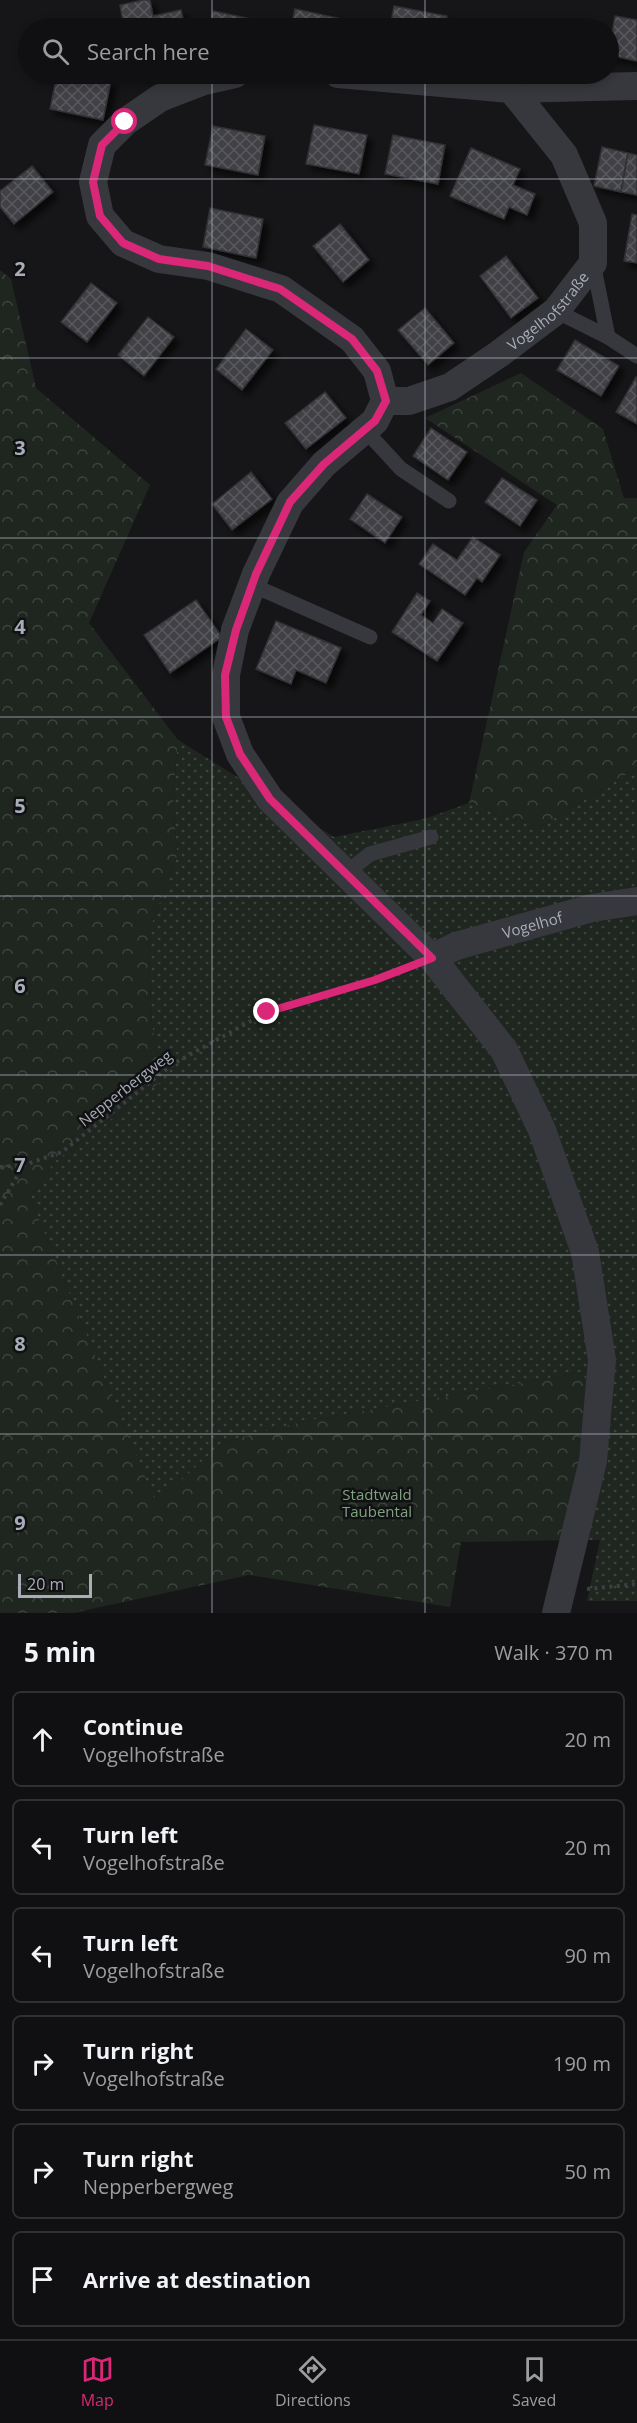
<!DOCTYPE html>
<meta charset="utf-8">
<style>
body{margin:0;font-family:"Open Sans",sans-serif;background:#19191b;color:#f1f3f6}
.scale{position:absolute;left:18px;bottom:15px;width:74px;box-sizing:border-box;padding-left:6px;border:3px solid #a8adb8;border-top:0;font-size:16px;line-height:21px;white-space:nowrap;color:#a8adb8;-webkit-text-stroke:4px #111113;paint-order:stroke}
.stop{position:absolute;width:18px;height:18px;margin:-14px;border:4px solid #db2777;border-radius:50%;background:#fff}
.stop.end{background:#db2777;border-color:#fff;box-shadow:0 2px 6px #0008}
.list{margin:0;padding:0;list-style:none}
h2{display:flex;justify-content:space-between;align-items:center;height:78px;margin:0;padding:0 24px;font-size:26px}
h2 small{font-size:20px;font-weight:400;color:#9c9d9f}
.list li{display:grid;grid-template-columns:39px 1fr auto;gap:18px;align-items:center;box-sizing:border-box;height:96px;margin:0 12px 12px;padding:0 12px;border:2px solid #303032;border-radius:9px}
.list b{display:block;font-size:22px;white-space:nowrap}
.list p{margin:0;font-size:20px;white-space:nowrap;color:#9c9d9f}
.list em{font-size:20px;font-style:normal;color:#9c9d9f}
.icon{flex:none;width:33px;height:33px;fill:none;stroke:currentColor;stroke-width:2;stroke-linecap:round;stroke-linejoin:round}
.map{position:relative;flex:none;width:637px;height:1613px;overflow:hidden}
.search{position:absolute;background:#101012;box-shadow:0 3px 9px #0003;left:18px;right:18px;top:18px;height:66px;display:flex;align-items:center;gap:15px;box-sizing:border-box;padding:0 21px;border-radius:33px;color:#9c9d9f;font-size:22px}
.sheet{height:726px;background:#101012}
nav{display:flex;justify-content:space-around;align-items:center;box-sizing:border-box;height:84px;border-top:2px solid #303032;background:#101012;font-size:16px;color:#9c9d9f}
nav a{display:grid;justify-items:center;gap:3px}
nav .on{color:#db2777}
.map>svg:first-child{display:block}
.grass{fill:url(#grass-dots)}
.forest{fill:url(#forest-crowns)}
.building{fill:url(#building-cross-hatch);stroke:#303034;stroke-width:1.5;filter:url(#shadow)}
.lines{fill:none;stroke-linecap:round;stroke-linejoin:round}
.path{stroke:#3d3f44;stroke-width:4;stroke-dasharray:3 4.5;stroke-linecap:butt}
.service{stroke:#37383d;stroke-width:15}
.minor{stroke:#37383d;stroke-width:28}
.route{stroke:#db2777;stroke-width:8}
.grid{fill:none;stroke:#a8adb8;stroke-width:1.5;stroke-opacity:0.55}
.labels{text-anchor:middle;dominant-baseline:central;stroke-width:5;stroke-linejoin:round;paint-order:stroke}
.street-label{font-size:15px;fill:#a8adb8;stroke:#111113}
.park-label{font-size:15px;fill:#7fa381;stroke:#111113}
.grid-label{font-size:20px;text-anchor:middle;font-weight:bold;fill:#a8adb8;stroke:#111113;stroke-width:5;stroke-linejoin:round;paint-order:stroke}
</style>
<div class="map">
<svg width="637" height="1613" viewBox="0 0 637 1613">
<defs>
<pattern id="grass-dots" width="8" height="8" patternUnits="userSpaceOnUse" patternTransform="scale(1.5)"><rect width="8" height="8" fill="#1e261f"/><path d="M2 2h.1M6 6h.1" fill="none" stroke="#3c433d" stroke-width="1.8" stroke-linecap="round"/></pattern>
<pattern id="forest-crowns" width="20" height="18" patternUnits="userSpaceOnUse" patternTransform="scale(1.5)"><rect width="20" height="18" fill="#1e261f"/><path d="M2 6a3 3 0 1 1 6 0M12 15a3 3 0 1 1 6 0" fill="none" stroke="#3c433d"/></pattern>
<pattern id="building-cross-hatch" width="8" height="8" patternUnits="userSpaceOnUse" patternTransform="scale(1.5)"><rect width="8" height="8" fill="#404145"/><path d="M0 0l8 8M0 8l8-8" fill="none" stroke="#595a5e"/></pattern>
<filter id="shadow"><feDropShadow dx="5.5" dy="5.5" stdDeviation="3" flood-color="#0009"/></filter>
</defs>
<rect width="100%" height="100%" fill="#161618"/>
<path class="grass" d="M178,740L334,837L424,819L469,803L540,827L637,768V1601H587L600,1540H576L584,1372L301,1422L223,1442L156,1504L30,1198L54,1162L163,1080L152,1026L148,934L177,856L173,794Z"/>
<g class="forest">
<path d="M0,270L11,279L36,388L150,485L89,623L178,740L173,794L177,856L148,934L152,1026L163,1080L54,1162L30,1198L156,1503L223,1442L301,1422L584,1372L595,1453L576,1540L461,1542L450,1607L249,1575L73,1613H0Z"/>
<path d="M521,373L603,429L624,498H637V768L540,827L469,803L524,552L557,505L425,418Z"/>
</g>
<g class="building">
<path d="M143,0H150L153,16L181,10L185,28H124L120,5Z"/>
<path d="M394,6L447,16L445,28H390Z"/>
<path d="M295,9L347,20L346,28H291Z"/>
<path d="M213,11L266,22L264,28H210Z"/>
<path d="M615,16L637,20V61L608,55Z"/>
<path d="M483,19L529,28H481Z"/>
<path d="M57,74H76L111,81L103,120L50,109Z"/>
<path d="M314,125L367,135L359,174L306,164Z"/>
<path d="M213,126L265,136L258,175L205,165Z"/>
<path d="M393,135L445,145L438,184L385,174Z"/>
<path d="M602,147L628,153L621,192L594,186Z"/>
<path d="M471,148L520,169L513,185L535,194L527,215L509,207L504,219L450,196Z"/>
<path d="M628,153L637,155V195L621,192Z"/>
<path d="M32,166L53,192L14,224L0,207V191Z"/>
<path d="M210,208L263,219L256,258L203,247Z"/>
<path d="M632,214L637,215V263L624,261Z"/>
<path d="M340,224L369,260L343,282L313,246Z"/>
<path d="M506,256L538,298L511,318L480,276Z"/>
<path d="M91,283L117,303L87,342L61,322Z"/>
<path d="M425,308L454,343L428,365L398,330Z"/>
<path d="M148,317L174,337L144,376L118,355Z"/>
<path d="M246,329L273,350L242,390L216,369Z"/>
<path d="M575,340L619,366L601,396L557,370Z"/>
<path d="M636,377H637V424L616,412Z"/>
<path d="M325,392L346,418L306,449L285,423Z"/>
<path d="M431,428L467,452L448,480L413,456Z"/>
<path d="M251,472L272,499L232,530L212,504Z"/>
<path d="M502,478L537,500L520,526L485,502Z"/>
<path d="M367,494L402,517L385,543L350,519Z"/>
<path d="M473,537L500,555L482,582L477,578L465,595L419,564L433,544L457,560Z"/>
<path d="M417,593L430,601L421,615L433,623L442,609L463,623L437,661L392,632Z"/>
<path d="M196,600L222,637L170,673L144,635Z"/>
<path d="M276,621L341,648L326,683L296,670L291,684L256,669Z"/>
</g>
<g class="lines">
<g class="path">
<path d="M0,1167L24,1165L62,1152L173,1064L267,1012L375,980L406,968"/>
<path d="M0,1205L24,1165"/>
<path d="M587,1589L637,1584"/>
</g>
<g class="service">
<path d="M593,263L608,337"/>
<path d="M556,311L608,337L637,356"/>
<path d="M365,430L401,469L449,501"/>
<path d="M252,585L370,637"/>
<path d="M346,873L370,854L431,837"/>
</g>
<g class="minor">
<path d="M235,74L204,81L160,98L125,122L102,145L93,182L100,216L123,243L159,259L208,266L281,289L352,339L377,371L385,401L375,421L324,464L290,503L256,574L235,630L226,675V717L240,754L270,799L432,958L504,1050L542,1130L585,1252L602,1360L593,1461L556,1613"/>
<path d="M338,74L511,89L637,86"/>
<path id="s1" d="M385,401H409L450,387L499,354L556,311L593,263V223L564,155L511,89"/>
<path id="s2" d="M432,958L456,946L592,908L637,901"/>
</g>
</g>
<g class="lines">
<path class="route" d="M125,122L102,145L93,182L100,216L123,243L159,259L208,266L280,289L352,339L377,371L386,401L375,421L324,464L290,502L256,574L236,630L225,675L226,717L240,754L270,799L432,958L375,980L267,1012"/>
</g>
<path class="grid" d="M212,0V28M425,0V28M212,74V1613M425,74V1613M0,179H637M0,358H637M0,538H637M0,717H637M0,896H637M0,1075H637M0,1255H637M0,1434H637"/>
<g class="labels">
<g class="street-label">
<text stroke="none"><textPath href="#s1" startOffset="192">Vogelhofstraße</textPath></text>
<text stroke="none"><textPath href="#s2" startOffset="106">Vogelhof</textPath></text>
<text transform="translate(125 1088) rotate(-38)">Nepperbergweg</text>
</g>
<g class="park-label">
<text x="377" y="1494">Stadtwald<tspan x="377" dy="17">Taubental</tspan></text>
</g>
</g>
<g class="grid-label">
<text x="20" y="276">2</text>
<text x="20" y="455">3</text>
<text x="20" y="634">4</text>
<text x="20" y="813">5</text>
<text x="20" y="993">6</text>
<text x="20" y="1172">7</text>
<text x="20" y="1351">8</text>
<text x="20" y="1530">9</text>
</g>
</svg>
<div class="scale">20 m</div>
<div class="stop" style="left:125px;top:122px"></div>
<div class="stop end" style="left:267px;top:1012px"></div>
<div class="search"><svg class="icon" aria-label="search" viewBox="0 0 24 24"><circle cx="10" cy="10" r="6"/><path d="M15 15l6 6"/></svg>Search here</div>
</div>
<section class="sheet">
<h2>5 min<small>Walk · 370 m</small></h2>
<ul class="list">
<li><svg class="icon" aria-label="ahead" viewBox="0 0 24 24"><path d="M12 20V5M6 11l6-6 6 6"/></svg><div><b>Continue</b><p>Vogelhofstraße</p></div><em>20 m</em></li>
<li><svg class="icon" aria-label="left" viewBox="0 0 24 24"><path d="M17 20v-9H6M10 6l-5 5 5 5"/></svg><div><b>Turn left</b><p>Vogelhofstraße</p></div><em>20 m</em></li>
<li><svg class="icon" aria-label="left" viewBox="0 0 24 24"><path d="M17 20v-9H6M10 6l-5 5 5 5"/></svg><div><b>Turn left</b><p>Vogelhofstraße</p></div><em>90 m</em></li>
<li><svg class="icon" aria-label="right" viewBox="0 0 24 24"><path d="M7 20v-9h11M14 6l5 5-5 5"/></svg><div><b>Turn right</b><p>Vogelhofstraße</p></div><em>190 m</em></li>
<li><svg class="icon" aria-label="right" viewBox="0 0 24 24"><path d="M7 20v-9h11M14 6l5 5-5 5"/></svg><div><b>Turn right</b><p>Nepperbergweg</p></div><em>50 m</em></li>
<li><svg class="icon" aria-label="arrive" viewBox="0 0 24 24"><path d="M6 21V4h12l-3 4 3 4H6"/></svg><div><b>Arrive at destination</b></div></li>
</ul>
</section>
<nav>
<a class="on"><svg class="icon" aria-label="map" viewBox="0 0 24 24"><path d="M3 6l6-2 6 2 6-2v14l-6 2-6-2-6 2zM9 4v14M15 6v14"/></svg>Map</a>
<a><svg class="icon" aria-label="directions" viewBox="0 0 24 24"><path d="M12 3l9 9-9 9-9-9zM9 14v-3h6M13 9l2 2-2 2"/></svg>Directions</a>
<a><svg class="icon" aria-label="saved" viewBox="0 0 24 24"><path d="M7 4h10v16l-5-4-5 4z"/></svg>Saved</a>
</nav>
